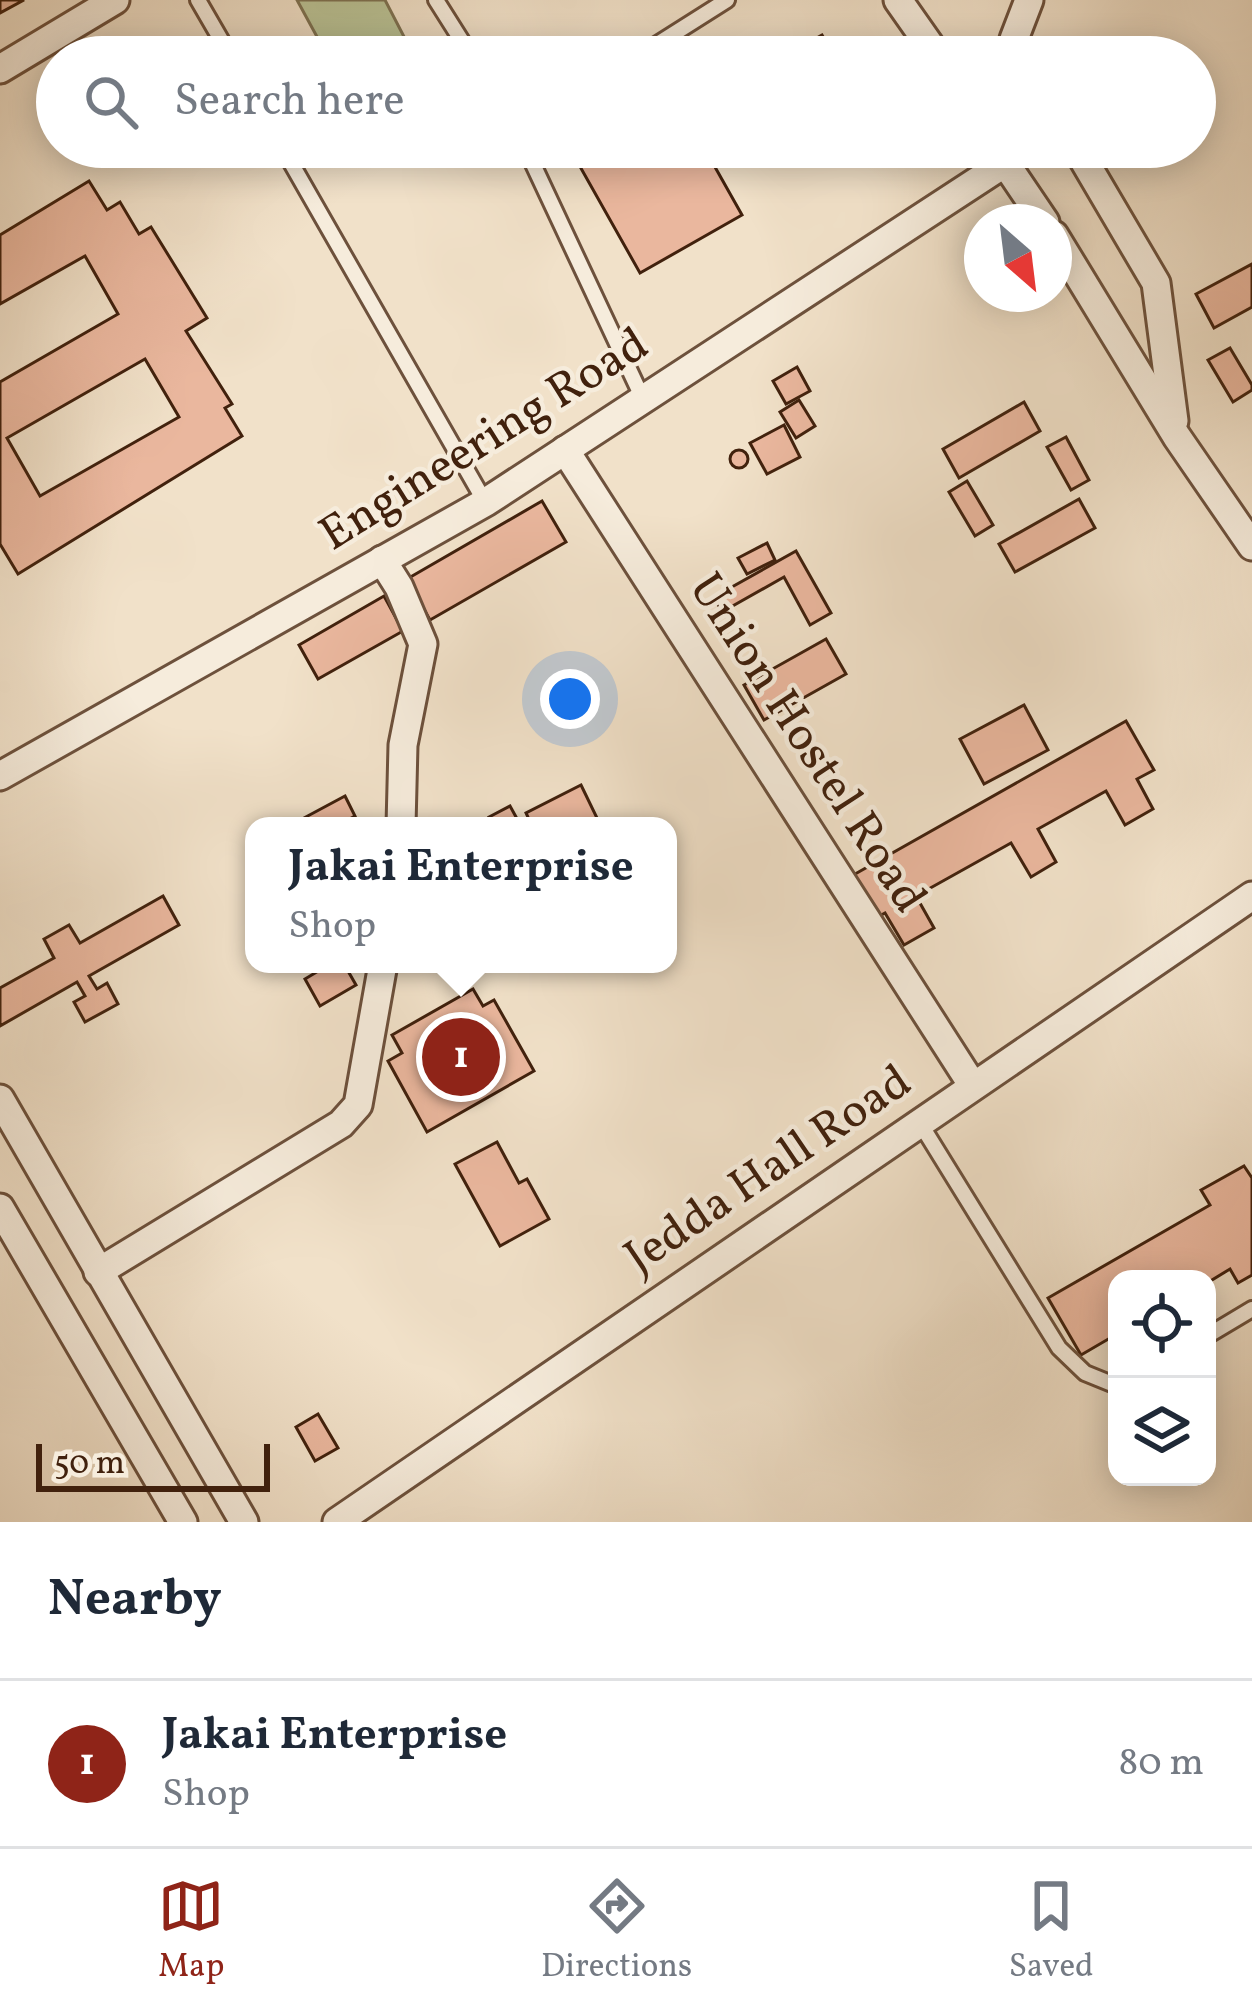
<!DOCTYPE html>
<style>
body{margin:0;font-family:Vollkorn,serif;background:#f6f6f7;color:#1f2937}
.controls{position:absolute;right:36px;bottom:36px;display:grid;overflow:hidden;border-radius:24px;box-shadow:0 6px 30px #0003}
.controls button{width:108px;height:108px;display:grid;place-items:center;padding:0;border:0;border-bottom:3px solid #e0e1e3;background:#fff;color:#1f2937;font:60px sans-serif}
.compass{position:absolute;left:964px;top:204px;width:108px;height:108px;border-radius:50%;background:#fff;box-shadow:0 6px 30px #0003;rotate:152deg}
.scale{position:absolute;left:36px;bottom:30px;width:234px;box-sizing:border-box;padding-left:12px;border:6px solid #41210d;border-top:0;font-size:33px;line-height:42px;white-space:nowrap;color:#41210d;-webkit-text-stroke:9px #f6ecdc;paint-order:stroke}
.you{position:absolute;left:570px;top:699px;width:42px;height:42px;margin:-30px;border:9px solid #fff;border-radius:50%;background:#1a73e8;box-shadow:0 0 0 18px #1a73e833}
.badge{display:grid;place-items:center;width:78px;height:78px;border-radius:50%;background:#8f2418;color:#fff;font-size:39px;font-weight:700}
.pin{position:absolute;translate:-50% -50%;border:6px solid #fff;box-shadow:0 3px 12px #0006}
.popup{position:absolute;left:245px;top:817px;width:432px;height:156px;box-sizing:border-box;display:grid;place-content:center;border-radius:24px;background:#fff;filter:drop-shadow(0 3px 9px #0005);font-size:39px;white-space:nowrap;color:#747a83}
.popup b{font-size:45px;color:#1f2937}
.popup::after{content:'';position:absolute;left:50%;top:100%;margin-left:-24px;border:24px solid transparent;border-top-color:#fff}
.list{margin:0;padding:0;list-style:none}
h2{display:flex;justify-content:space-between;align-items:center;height:156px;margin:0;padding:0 48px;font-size:51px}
h2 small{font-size:39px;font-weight:400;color:#747a83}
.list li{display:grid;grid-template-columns:78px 1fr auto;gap:36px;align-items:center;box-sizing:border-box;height:168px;padding:0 48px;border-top:3px solid #e0e1e3}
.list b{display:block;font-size:45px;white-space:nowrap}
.list p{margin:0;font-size:39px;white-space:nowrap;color:#747a83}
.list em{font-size:39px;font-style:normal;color:#747a83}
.icon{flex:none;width:66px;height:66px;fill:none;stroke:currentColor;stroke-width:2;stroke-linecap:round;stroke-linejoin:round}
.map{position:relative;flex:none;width:1252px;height:1522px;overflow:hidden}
.search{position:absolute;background:#fff;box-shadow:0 6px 30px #0003;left:36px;right:36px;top:36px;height:132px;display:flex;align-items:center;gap:30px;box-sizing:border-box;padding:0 42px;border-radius:66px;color:#747a83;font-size:45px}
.sheet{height:324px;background:#fff}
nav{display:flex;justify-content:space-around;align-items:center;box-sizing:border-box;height:168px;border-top:3px solid #e0e1e3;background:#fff;font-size:33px;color:#747a83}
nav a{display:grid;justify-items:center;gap:6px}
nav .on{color:#8f2418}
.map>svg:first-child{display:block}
.green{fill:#bac396;stroke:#7e7252;stroke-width:3}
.building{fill:#eab79e;stroke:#41210d;stroke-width:3;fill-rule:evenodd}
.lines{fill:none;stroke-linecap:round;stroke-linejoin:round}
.lane-casing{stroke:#6d513c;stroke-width:20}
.street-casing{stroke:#6d513c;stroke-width:33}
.lane{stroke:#f6ecdc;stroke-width:14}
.street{stroke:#f6ecdc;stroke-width:27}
.labels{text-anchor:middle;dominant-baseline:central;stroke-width:9;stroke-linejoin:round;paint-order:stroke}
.street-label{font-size:48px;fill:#41210d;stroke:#f6ecdc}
</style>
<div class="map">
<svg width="1252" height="1522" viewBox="0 0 1252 1522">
<rect width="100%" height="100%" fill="#f1e1c9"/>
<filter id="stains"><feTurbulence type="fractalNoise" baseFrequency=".00167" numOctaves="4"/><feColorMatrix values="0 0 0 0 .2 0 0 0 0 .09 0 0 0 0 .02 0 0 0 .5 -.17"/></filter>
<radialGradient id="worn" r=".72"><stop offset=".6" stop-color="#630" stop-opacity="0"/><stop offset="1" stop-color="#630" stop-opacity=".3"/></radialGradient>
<path class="green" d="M297,0H385L413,54L328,57Z"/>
<g class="building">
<path d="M0,0H24L0,13Z"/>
<path d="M822,35L835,57H787L786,55Z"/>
<path d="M569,147H750L715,167L742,215L640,273Z"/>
<path d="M89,181L107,210L120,202L139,234L151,227L207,318L186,331L232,404L225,408L242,436L18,574L0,544V382L118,314L85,256L0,304V235ZM145,359L179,417L40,496L7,438Z"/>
<path d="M1252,264V307L1214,328L1196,294Z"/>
<path d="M1230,348L1252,385V390L1233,402L1208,360Z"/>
<path d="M797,367L810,391L786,404L773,381Z"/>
<path d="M799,400L815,426L796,438L780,412Z"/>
<path d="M1024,402L1040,431L959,478L943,449Z"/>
<path d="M784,425L800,457L767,474L750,443Z"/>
<path d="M1066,437L1089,480L1071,490L1047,447Z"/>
<circle cx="739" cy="459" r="9"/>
<path d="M967,481L993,525L975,536L949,492Z"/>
<path d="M1079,499L1095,528L1015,572L999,544Z"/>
<path d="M542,501L566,542L430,620L407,579Z"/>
<path d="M767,543L775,560L747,574L738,558Z"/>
<path d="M796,551L831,613L810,625L784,577L722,612L714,597Z"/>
<path d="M384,596L403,631L318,679L299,645Z"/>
<path d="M826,639L846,674L764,720L744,685Z"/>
<path d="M1024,705L1048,750L984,784L960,739Z"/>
<path d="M1126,721L1154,770L1137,779L1153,809L1125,825L1106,791L1038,829L1056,862L1031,877L1011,843L916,896L934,928L904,945L885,913L872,920L848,878Z"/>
<path d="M581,785L598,820L586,826H532L526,813Z"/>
<path d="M345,796L355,816L336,826H289Z"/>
<path d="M510,806L521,826H494L489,817Z"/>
<path d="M163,896L179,925L89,976L97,989L107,983L118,1004L85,1022L74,1002L85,996L77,982L0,1026V988L54,958L44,939L69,925L80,943Z"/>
<path d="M330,964H344L356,985L320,1006L305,979Z"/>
<path d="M473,989L483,1006L494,1000L534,1071L427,1132L388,1061L402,1053L392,1035Z"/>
<path d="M497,1142L519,1183L527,1179L549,1219L500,1246L455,1164Z"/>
<path d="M1244,1166L1252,1178V1275L1238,1283L1230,1269L1207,1283V1279H1117V1334L1081,1355L1048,1298L1210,1205L1201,1190Z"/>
<path d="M318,1414L338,1448L315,1461L296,1427Z"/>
</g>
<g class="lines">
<g class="lane-casing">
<g id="lane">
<path d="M198,0L231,57"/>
<path d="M436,0L472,57"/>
<path d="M637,57L727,0"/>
<path d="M282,147L485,502"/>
<path d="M525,147L643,399"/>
<path d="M920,1123L1059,1348L1085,1373L1117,1386"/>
<path d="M1207,1336L1252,1309"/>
</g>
</g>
<g class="street-casing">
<g id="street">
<path d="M898,0L938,57"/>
<path d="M1025,57L1014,39L1029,0"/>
<path d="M0,69L115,0"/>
<path d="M1076,147L1156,283L1174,421"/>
<path d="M997,151L1045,222"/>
<path d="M1054,235L1177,437L1252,546"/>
<path d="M565,450L973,1086"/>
<path d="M382,560L399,587L423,644L403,745L401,826"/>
<path d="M0,776L486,502L1005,163"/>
<path d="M0,1099L244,1522"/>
<path d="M0,1208L183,1522"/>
<path d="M98,1272L341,1124L358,1105L383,964"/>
<path d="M337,1522L1252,896"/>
</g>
</g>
<use href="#lane" class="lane"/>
<use href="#street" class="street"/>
</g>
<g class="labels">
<g class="street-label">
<text transform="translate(485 441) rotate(-32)">Engineering Road</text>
<text transform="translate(806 744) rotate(57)">Union Hostel Road</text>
<text transform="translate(769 1171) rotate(-34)">Jedda Hall Road</text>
</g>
</g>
<rect width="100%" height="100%" filter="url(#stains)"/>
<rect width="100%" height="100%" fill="url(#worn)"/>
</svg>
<div class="controls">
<button><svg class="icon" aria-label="locate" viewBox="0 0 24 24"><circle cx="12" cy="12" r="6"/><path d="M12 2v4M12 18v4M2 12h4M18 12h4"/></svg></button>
<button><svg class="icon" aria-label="layers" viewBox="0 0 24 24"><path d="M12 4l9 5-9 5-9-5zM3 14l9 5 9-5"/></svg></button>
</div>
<svg class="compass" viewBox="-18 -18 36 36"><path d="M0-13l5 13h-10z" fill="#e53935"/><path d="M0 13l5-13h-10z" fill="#747a83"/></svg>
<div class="scale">50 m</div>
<div class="you"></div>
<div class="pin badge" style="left:461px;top:1057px">1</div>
<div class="popup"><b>Jakai Enterprise</b>Shop</div>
<div class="search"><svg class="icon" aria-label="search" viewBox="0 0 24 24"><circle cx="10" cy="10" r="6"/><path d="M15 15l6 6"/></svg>Search here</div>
</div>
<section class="sheet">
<h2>Nearby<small></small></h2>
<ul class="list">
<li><span class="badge">1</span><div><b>Jakai Enterprise</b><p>Shop</p></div><em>80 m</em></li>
</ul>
</section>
<nav>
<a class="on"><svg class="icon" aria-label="map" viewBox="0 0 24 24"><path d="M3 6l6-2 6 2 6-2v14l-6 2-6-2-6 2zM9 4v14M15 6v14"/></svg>Map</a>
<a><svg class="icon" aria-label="directions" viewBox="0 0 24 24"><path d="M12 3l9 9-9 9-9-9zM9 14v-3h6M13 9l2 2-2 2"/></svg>Directions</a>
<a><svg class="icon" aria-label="saved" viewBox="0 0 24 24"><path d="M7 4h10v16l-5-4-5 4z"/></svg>Saved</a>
</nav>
